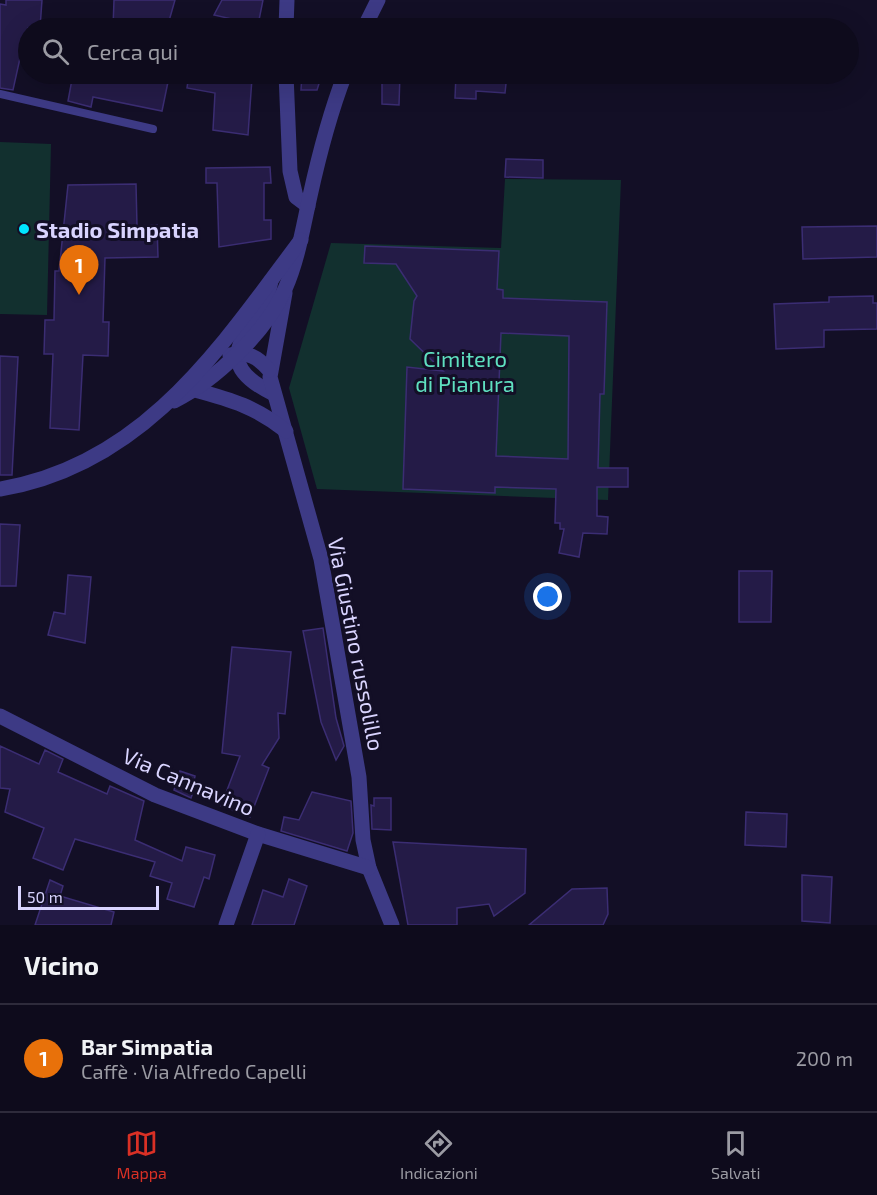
<!DOCTYPE html>
<html lang="it">
<meta charset="utf-8">
<style>
body{margin:0;font-family:"Exo 2",sans-serif;background:#1c1929;color:#f1f3f6}
.scale{position:absolute;left:18px;bottom:15px;width:141px;box-sizing:border-box;padding-left:6px;border:3px solid #d9d4ff;border-top:0;font-size:16px;line-height:21px;white-space:nowrap;color:#d9d4ff;-webkit-text-stroke:4px #130f26;paint-order:stroke}
.you{position:absolute;left:548px;top:597px;width:21px;height:21px;margin:-15px;border:4px solid #fff;border-radius:50%;background:#1a73e8;box-shadow:0 0 0 9px #1a73e833}
.badge{display:grid;place-items:center;width:39px;height:39px;border-radius:50%;background:#d93025;color:#fff;font-size:20px;font-weight:700}
.pin{position:absolute;translate:-50% -50px;filter:drop-shadow(0 2px 3px #0008)}
.pin::after{content:'';position:absolute;top:32px;width:21px;height:18px;background:inherit;clip-path:polygon(0 0,100% 0,50% 100%)}
.list{margin:0;padding:0;list-style:none}
h2{display:flex;justify-content:space-between;align-items:center;height:78px;margin:0;padding:0 24px;font-size:26px}
h2 small{font-size:20px;font-weight:400;color:#9b9ba3}
.list li{display:grid;grid-template-columns:39px 1fr auto;gap:18px;align-items:center;box-sizing:border-box;height:108px;padding:0 24px;border-top:2px solid #2e2b3b}
.list b{display:block;font-size:22px;white-space:nowrap}
.list p{margin:0;font-size:20px;white-space:nowrap;color:#9b9ba3}
.list em{font-size:20px;font-style:normal;color:#9b9ba3}
.icon{flex:none;width:33px;height:33px;fill:none;stroke:currentColor;stroke-width:2;stroke-linecap:round;stroke-linejoin:round}
.map{position:relative;flex:none;width:877px;height:925px;overflow:hidden}
.search{position:absolute;background:#0e0b1c;box-shadow:0 6px 24px #0002;left:18px;right:18px;top:18px;height:66px;display:flex;align-items:center;gap:15px;box-sizing:border-box;padding:0 21px;border-radius:33px;color:#9b9ba3;font-size:22px}
.sheet{height:186px;background:#0e0b1c}
nav{display:flex;justify-content:space-around;align-items:center;box-sizing:border-box;height:84px;border-top:2px solid #2e2b3b;background:#0e0b1c;font-size:16px;color:#9b9ba3}
nav a{display:grid;justify-items:center;gap:3px}
nav .on{color:#d93025}
.map>svg:first-child{display:block}
.green{fill:#12302f}
.building{fill:#241b47;stroke:#3b2d73;stroke-width:1.5;fill-rule:evenodd}
.lines{fill:none;stroke-linecap:round;stroke-linejoin:round}
.service{stroke:#3d3a85;stroke-width:8}
.minor{stroke:#3d3a85;stroke-width:15}
.tertiary{stroke:#3d3a85;stroke-width:15}
.poi-dot{fill:#00e5ff;stroke:#130f26;stroke-width:2}
.labels{text-anchor:middle;dominant-baseline:central;stroke-width:6;stroke-linejoin:round;paint-order:stroke}
.poi-label{font-size:22px;font-weight:bold;fill:#d9d4ff;stroke:#130f26;text-anchor:start}
.park-label{font-size:22px;fill:#5fe0c0;stroke:#130f26}
.street-label{font-size:22px;fill:#d9d4ff;stroke:#130f26}
</style>
<div class="map">
<svg width="877" height="925" viewBox="0 0 877 925">
<rect width="100%" height="100%" fill="#130f26"/>
<g class="green">
<path d="M0,142L51,144L47,315L0,314Z"/>
<path d="M505,179L621,180L608,500L317,489L289,388L331,243L501,248Z"/>
</g>
<g class="building">
<path d="M6,0H42L40,28H28V40H24L13,90L0,88V4L6,5Z"/>
<path d="M114,0H175L167,28H113Z"/>
<path d="M222,0H263L258,25L214,15Z"/>
<path d="M73,74H149L169,77L162,111L93,97L91,107L68,101Z"/>
<path d="M189,74H237L252,78L248,135L213,130L215,93L187,88Z"/>
<path d="M302,74H322L317,90H301Z"/>
<path d="M382,74H400L399,105L382,104Z"/>
<path d="M456,74H507L505,93L476,91V99L455,98Z"/>
<path d="M506,159L543,160V178L505,177Z"/>
<path d="M270,167L271,183H264V220H271V239L219,247L217,183H206V168Z"/>
<path d="M136,184L137,226L157,225L158,257L105,258L103,322H109L108,356L83,355L79,430L50,428L53,354H44L45,320H54L55,271H59L68,185Z"/>
<path d="M877,226V257L803,259L802,227Z"/>
<path d="M365,246L499,251L497,289L503,290V298L607,302L604,394H600L598,468H628V487H597V516L608,517L607,534L583,533L579,557L559,553L564,529H560V523H555L556,489L495,487V493L403,489L407,367L443,371L410,339L414,301L417,296L396,264L364,263ZM501,333L569,336L568,459L496,456Z"/>
<path d="M873,296V303H877V329L824,330V347L776,349L774,304L829,302V297Z"/>
<path d="M0,356L18,357L12,475H0Z"/>
<path d="M0,524L20,525L16,586H0Z"/>
<path d="M739,571H772L771,622H739Z"/>
<path d="M68,575L91,577L85,643L48,635L54,612L65,614Z"/>
<path d="M323,628L336,718L344,746L336,760L321,722L303,631Z"/>
<path d="M232,647L291,652L285,714L278,713L279,738L262,765L269,768L250,817L221,806L240,756L222,753Z"/>
<path d="M0,746L39,764L45,750L63,759L58,772L107,794L110,786L144,801L135,840L182,861L186,847L215,855L209,879L204,877L194,907L167,899L172,883L150,876L155,862L75,839L63,870L33,858L44,828L5,812L10,789L0,788Z"/>
<path d="M180,771L195,776L194,781H197L191,798L174,790Z"/>
<path d="M312,792L351,801L353,833L347,851L281,831L284,817L299,820Z"/>
<path d="M374,798H391V830L372,829L371,805L374,806Z"/>
<path d="M746,812L787,814L786,847L745,845Z"/>
<path d="M393,842L526,849L525,893L494,916L489,904L457,908V925H408Z"/>
<path d="M802,875L832,877L830,923L802,921Z"/>
<path d="M289,879L307,886L294,925H252L263,890L283,897Z"/>
<path d="M50,880L63,886L60,896L114,912L111,925H35Z"/>
<path d="M607,888L608,914L603,925H529L572,889Z"/>
</g>
<g class="lines">
<path class="service" d="M0,94L153,129"/>
<g class="minor">
<path d="M286,28L287,0"/>
<path d="M286,74L290,171L296,197L308,206"/>
<path d="M271,281C262,329 199,358 274,394"/>
<path d="M285,293L270,377L321,559L359,777L363,840L369,868L392,925"/>
<path d="M230,355C247,351 258,357 269,370"/>
<path d="M195,390C232,400 256,407 286,431"/>
<path d="M0,716L155,795L258,834L369,868"/>
<path d="M226,925L258,834"/>
</g>
<g class="tertiary">
<path d="M364,28L378,0"/>
<path d="M174,401C216,380 266,332 285,289C298,260 303,227 310,196C319,155 330,113 345,74"/>
<path d="M0,489C144,465 220,348 301,240"/>
</g>
</g>
<circle class="poi-dot" cx="24" cy="229" r="6"/>
<g class="labels">
<g class="poi-label">
<text x="36" y="229">Stadio Simpatia</text>
</g>
<g class="park-label">
<text x="465" y="358">Cimitero<tspan x="465" dy="25">di Pianura</tspan></text>
</g>
<g class="street-label">
<text transform="translate(357 644) rotate(79)">Via Giustino russolillo</text>
<text transform="translate(189 781) rotate(23)">Via Cannavino</text>
</g>
</g>
</svg>
<div class="scale">50 m</div>
<div class="you"></div>
<div class="pin badge" style="left:79px;top:295px;background:#e8710a">1</div>
<div class="search"><svg class="icon" aria-label="search" viewBox="0 0 24 24"><circle cx="10" cy="10" r="6"/><path d="M15 15l6 6"/></svg>Cerca qui</div>
</div>
<section class="sheet">
<h2>Vicino<small></small></h2>
<ul class="list">
<li><span class="badge" style="background:#e8710a">1</span><div><b>Bar Simpatia</b><p>Caffè · Via Alfredo Capelli</p></div><em>200 m</em></li>
</ul>
</section>
<nav>
<a class="on"><svg class="icon" aria-label="map" viewBox="0 0 24 24"><path d="M3 6l6-2 6 2 6-2v14l-6 2-6-2-6 2zM9 4v14M15 6v14"/></svg>Mappa</a>
<a><svg class="icon" aria-label="directions" viewBox="0 0 24 24"><path d="M12 3l9 9-9 9-9-9zM9 14v-3h6M13 9l2 2-2 2"/></svg>Indicazioni</a>
<a><svg class="icon" aria-label="saved" viewBox="0 0 24 24"><path d="M7 4h10v16l-5-4-5 4z"/></svg>Salvati</a>
</nav>
